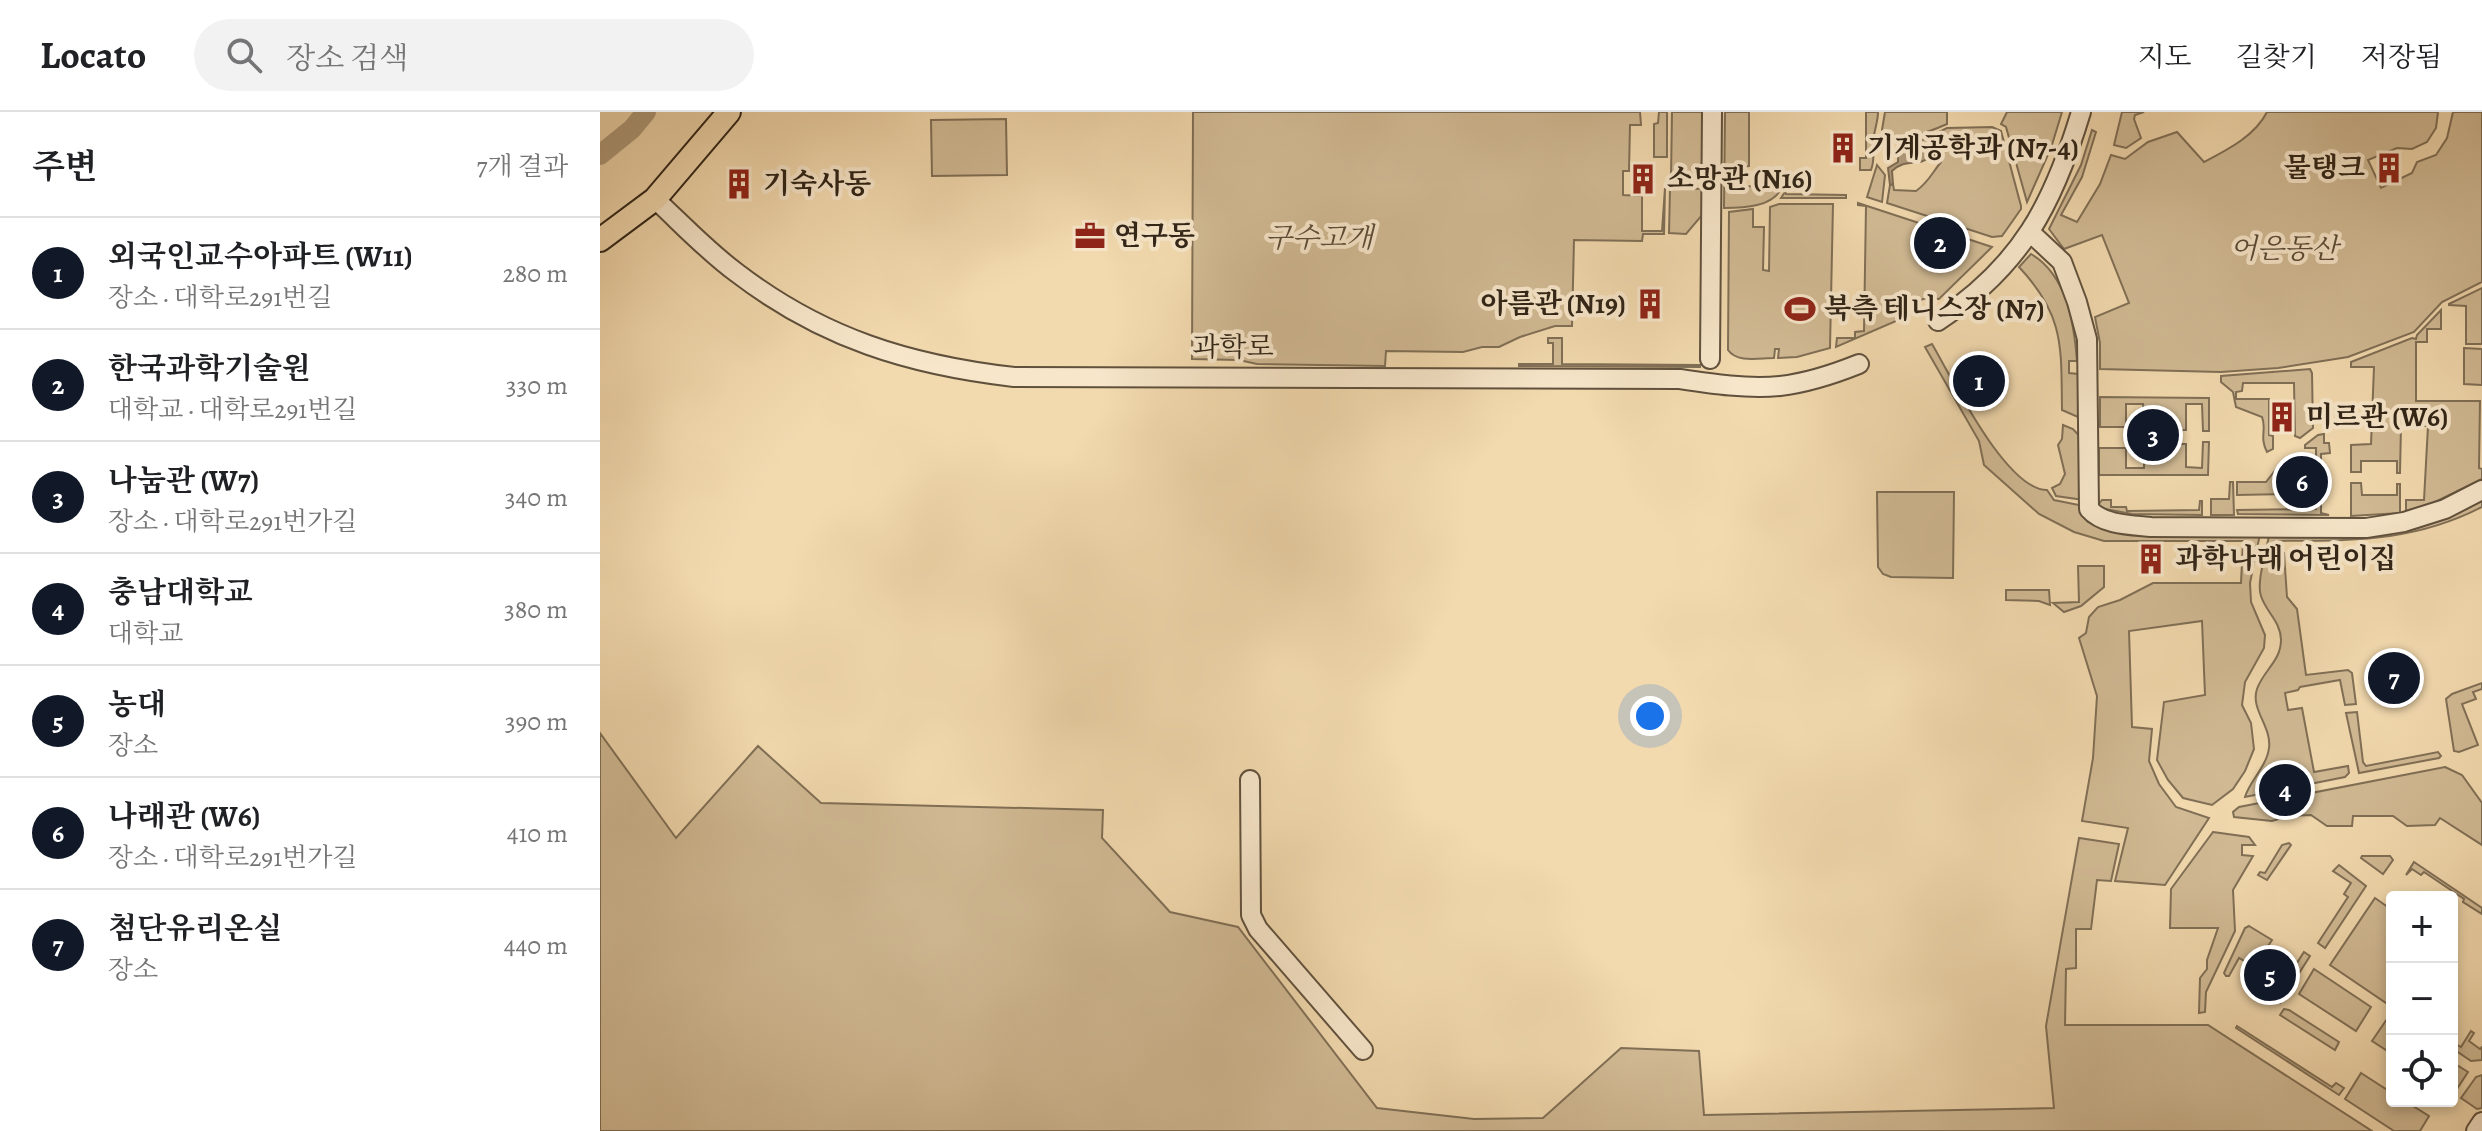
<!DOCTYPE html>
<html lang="ko">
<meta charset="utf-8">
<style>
body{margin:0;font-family:Alegreya,"Noto Serif KR",serif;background:#f2f2f2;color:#202124}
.controls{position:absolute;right:24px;bottom:24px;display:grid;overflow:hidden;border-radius:8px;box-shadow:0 4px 12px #0003}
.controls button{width:72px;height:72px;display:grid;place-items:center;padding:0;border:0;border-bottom:2px solid #e0e0e0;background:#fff;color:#202124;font:40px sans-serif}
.you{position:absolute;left:1050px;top:604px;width:28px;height:28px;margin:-20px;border:6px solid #fff;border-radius:50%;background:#1a73e8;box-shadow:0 0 0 12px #1a73e833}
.badge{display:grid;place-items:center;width:52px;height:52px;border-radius:50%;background:#111827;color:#fff;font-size:26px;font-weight:700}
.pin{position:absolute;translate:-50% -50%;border:4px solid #fff;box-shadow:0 2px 8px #0006}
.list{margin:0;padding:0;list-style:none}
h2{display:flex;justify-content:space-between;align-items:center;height:104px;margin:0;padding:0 32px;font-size:34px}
h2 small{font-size:26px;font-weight:400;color:#757577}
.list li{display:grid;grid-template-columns:52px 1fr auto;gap:24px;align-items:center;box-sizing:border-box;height:112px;padding:0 32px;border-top:2px solid #e0e0e0}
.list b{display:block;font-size:30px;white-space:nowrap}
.list p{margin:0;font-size:26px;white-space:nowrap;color:#757577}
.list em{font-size:26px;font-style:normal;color:#757577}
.icon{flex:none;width:44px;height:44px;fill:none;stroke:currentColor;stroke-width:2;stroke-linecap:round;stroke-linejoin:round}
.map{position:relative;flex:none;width:1882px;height:1019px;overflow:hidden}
header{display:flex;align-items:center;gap:48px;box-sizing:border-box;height:112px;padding:0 40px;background:#fff;border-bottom:2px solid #e0e0e0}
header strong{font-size:38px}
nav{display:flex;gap:44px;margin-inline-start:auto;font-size:28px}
.search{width:560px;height:72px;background:#f2f2f2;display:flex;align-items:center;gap:20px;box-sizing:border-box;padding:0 28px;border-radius:44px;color:#757577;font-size:30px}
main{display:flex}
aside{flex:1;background:#fff}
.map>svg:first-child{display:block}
.green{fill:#d1ba94;stroke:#806f56;stroke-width:2}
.water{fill:#b09b7b;stroke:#7d6b53;stroke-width:2}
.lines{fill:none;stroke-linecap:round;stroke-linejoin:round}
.river{stroke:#b09b7b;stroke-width:20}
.minor-casing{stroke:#60513d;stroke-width:22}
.major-casing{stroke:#302417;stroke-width:26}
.minor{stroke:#f7e6ca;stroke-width:18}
.major{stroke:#f2d9ae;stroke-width:22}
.labels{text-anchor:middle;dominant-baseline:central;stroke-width:8;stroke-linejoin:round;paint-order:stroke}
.poi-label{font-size:28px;font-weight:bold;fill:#302417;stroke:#f7e6ca;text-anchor:start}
.park-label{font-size:28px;font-style:italic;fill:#584a36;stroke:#f7e6ca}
.street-label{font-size:28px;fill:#302417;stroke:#f7e6ca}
</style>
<header>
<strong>Locato</strong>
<div class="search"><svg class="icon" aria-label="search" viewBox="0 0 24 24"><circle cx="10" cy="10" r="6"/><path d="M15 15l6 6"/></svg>장소 검색</div>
<nav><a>지도</a><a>길찾기</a><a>저장됨</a></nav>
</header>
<main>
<aside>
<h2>주변<small>7개 결과</small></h2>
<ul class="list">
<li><span class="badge">1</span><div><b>외국인교수아파트 (W11)</b><p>장소 · 대학로291번길</p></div><em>280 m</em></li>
<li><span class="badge">2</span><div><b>한국과학기술원</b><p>대학교 · 대학로291번길</p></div><em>330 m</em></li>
<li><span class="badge">3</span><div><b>나눔관 (W7)</b><p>장소 · 대학로291번가길</p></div><em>340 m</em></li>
<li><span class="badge">4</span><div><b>충남대학교</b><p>대학교</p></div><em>380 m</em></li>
<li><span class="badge">5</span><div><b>농대</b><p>장소</p></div><em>390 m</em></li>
<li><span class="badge">6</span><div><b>나래관 (W6)</b><p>장소 · 대학로291번가길</p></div><em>410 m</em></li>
<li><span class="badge">7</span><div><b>첨단유리온실</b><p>장소</p></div><em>440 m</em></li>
</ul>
</aside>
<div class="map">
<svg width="1882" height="1019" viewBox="0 0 1882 1019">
<rect width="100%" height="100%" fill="#f2d9ae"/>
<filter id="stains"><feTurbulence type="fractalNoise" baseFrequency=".0025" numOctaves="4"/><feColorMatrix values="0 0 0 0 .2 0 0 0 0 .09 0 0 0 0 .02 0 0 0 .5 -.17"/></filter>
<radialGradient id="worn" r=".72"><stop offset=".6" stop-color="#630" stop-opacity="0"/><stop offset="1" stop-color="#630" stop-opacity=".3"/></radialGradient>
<g class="green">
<path d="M593,0H1040L1041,13H1030L1029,59H1023V83L1042,84V119H1062L1065,76L1064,122H1043L1042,129L974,128L972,214H955L920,225L899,235H882L863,240L786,239L785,254L657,252L639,248L592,247Z"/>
<path d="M1059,0H1067V45H1054V12L1058,11Z"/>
<path d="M1072,0H1104L1103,65H1071Z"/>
<path d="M1125,0H1149V54L1137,55V74L1182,75C1174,95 1143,96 1124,96Z"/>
<path d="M1266,0H1278C1278,10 1274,19 1273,29C1273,40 1275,48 1271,58H1260V46H1266Z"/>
<path d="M1285,0H1347V12C1327,21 1302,31 1282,18Z"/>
<path d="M1407,0H1462L1451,36L1427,90L1406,15L1401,12Z"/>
<path d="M1522,0H1544L1535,3L1534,7L1541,26L1526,36L1514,33Z"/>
<path d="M1667,0H1838L1836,16L1827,30L1812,37L1797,36L1768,48L1781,76L1812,61L1817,50L1836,43L1847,26L1853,0H1882V170L1842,190L1814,220L1748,245L1678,256L1621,260L1500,257V231L1495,205L1529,191L1502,123L1464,137L1449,117L1481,53L1492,18L1496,20L1482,65L1461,103L1477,110L1500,72L1511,43L1525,47L1548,30L1577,20L1604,50C1627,38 1655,24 1667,0Z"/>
<path d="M406,7L407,63L332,64L331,8Z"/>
<path d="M1392,15L1401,19L1421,94V97L1402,124L1392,125L1287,91L1290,73L1293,72L1294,78L1316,79C1328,71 1332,61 1341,50L1327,36H1319L1320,29L1347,16Z"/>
<path d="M1277,53L1285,63L1282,90L1267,85Z"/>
<path d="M1070,76L1103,77V102L1086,122L1069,121Z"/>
<path d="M1185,80L1186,82L1246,83V86H1181Z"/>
<path d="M1258,91L1392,135L1339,187C1321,184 1311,190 1303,206L1236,235L1237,226H1255V220L1264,219L1266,94L1258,93Z"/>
<path d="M1179,92H1233L1230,236L1197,245L1178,246L1179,237H1175L1174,246C1159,246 1137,251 1128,238L1129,100L1153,97V115H1164L1163,158L1169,159L1170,95Z"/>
<path d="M1431,142C1467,163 1474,211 1477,249H1469V261L1478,262L1480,265L1478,305L1462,298C1461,235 1465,204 1419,155Z"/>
<path d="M1882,176V232H1866V194L1849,193V192Z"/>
<path d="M1841,198V217H1827V230H1816V289H1880L1879,356L1882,357V367L1831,392L1806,399V388H1824L1828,314H1801L1800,361H1797V349H1761V360H1751V333L1771,332L1774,255H1751V250L1812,226L1816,227L1817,223Z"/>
<path d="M948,226H962V252L1100,253V255L919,254V252H953V231H948Z"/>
<path d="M1332,232C1352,266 1406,378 1447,378L1454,388L1484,394V405L1488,410L1520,420L1660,422L1650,471L1651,490L1665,523L1664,536L1645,570L1642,593L1651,611L1654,637L1645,659L1633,677L1612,693L1583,686L1568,668L1557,648L1564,590L1605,583L1602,509L1529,519L1532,615L1552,617L1549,649L1559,672L1576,695L1609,706L1565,773L1515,769L1528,716L1482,709L1493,646L1497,584L1479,526L1486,521L1489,505L1498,495L1520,488L1553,471H1641L1643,429H1504L1474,420L1439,402L1384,353L1379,329L1325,235Z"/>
<path d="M1864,236L1882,237V273L1864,272Z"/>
<path d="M1710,257L1712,261L1713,316L1700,326L1695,324L1694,271H1643L1642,279L1636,280V287H1669V323L1673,324V337L1667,340C1659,325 1667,317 1662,305L1636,295L1633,280L1621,270V264Z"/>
<path d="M1500,285L1609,286V319H1603L1602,292H1586V318H1544L1543,292H1526V315H1500Z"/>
<path d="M1463,313L1473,317L1483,328L1484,388L1456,384L1452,376L1460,372L1465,362L1458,333L1462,327Z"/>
<path d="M1724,322V331H1729L1730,341L1721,342V401L1729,403L1638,402L1637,398L1716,397V358H1712V346L1716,345V336H1705V333L1718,323Z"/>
<path d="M1603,330H1609L1608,363H1499V336H1526V356H1544V332H1586V355L1602,356Z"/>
<path d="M1684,347L1688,352V382L1637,383V370H1666Z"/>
<path d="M1630,370H1633L1634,403H1611V387H1629Z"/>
<path d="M1751,371H1761L1762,383H1797V372H1800V401L1751,404Z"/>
<path d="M1277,380H1354L1353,466L1291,465L1283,462L1278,455Z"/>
<path d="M1882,387V395C1812,431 1751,428 1674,429L1673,440L1684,441L1687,485L1697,497L1706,563L1748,558L1752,561L1756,592L1745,593L1740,568L1700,575L1698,578L1685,581L1688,598L1702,596L1714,660L1748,654L1749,661L1745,665L1645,685C1649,670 1667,654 1669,636C1672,615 1650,597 1657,577C1663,559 1681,549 1681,528C1681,510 1666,500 1661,484C1656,470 1667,438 1669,423H1770Z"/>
<path d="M1502,388H1511V395H1526L1527,399L1599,398L1600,389H1602V403L1532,402L1500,396L1498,393Z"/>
<path d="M1478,454H1504V475L1481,494L1464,500L1453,491L1479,490Z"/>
<path d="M1406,478H1449L1450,493L1439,489L1406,488Z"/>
<path d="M1882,571V577L1873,580L1876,587L1862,592L1878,633L1859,640L1854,639L1846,587L1852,582Z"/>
<path d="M1757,600L1763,650L1766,654L1838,640L1841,644L1839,646L1759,661L1746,601Z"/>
<path d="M0,621L76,726L158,634L221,691L503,698L502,726L570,800L638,815L777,996L874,1007L943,1006L1021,936L1099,939L1104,1003L1454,996L1446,914L1479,726L1519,732L1511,769L1497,768L1491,817H1476V856L1466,857L1465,913H1608L1772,1019H0Z"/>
<path d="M1845,655L1862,663L1882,691V733L1840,706L1835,713L1807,714L1793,704H1753L1752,714H1727L1711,703L1689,704L1672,709L1634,705L1633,700L1639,695Z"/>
<path d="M1613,720L1649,725L1655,733H1642V743L1653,744L1633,778L1635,819L1606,880L1605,900L1599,901L1600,866L1607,857V848L1618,816H1570L1571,777Z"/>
<path d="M1689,731L1691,733L1667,768L1658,763L1660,760L1665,761L1682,733Z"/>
<path d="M1762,744H1790L1793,748L1783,762L1761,746Z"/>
<path d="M1814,750L1882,796V802L1863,790L1864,787L1824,760L1821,763L1812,757L1806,763Z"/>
<path d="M1739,753L1766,774L1725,836L1718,831L1748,785L1744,782L1751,771L1733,759Z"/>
<path d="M1775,786L1792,798V895L1730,853Z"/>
<path d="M1649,814L1672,828L1654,855L1639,846L1629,864H1626L1624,861L1645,816Z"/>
<path d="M1704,840L1710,844L1680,891L1674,887Z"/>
<path d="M1714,857L1771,895L1756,919L1699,882Z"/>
<path d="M1684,897L1689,898L1739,930L1735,938L1680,903Z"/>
<path d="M1787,907L1792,910V942L1772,929Z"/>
<path d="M1637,914L1732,975L1736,971L1744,976L1739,983L1636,916Z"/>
<path d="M1871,919L1874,921L1869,929L1880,937L1882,935V948L1871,949L1852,936V930L1861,935Z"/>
<path d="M1852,950L1868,960L1853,983L1852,982Z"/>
<path d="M1761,961L1792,981V989H1805L1829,1004L1820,1019H1794L1745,987Z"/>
<path d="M1882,963V996L1877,997L1861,986L1876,965Z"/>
</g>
<path class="water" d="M1303,36H1327L1330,40V45C1319,55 1307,45 1292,59L1293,72L1290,73L1288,56L1298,50V41Z"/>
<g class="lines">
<path class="river" d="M0,43L32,17L46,0"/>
<g class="minor-casing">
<g id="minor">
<path d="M55,87C82,112 107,139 137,161C222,226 309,253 414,265L1080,267C1113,272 1147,277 1180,274C1207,271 1234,262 1259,252"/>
<path d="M1431,121L1462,150L1477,190L1487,227L1489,397C1503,413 1530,413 1551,415L1766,416L1804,410L1845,397L1882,378"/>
<path d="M1338,209C1421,154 1453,93 1481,0"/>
<path d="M1110,247L1112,0"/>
<path d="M650,668L651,803L658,817L763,938"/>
<path d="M1876,1019L1882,1010"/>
</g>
</g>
<g class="major-casing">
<path id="major" d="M0,128L55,87L129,0"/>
</g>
<use href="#minor" class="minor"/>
<use href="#major" class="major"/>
</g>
<defs>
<g id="building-bare" transform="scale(2.4)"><path d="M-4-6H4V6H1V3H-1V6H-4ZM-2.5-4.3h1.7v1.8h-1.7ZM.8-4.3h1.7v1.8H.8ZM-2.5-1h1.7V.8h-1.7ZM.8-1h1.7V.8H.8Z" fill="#8f2418" stroke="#f7e6ca" stroke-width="2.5" paint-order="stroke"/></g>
<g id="office-bare" transform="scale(2.4)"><path d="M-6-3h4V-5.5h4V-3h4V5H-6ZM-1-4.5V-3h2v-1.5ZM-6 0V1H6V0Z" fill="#8f2418" stroke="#f7e6ca" stroke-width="2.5" paint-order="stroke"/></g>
<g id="stadium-bare" transform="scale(2.4)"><path d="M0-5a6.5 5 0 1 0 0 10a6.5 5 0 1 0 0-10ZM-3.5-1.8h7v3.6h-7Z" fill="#8f2418" stroke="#f7e6ca" stroke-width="2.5" paint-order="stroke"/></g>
</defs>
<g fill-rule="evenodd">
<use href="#building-bare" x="1243" y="36"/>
<use href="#building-bare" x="1789" y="56"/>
<use href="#building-bare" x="1043" y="67"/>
<use href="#building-bare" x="139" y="72"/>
<use href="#office-bare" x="490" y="124"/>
<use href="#building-bare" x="1050" y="192"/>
<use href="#stadium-bare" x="1200" y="197"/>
<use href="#building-bare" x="1682" y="305"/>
<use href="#building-bare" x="1551" y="447"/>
</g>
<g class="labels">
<g class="poi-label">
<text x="1267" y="36">기계공학과 (N7-4)</text>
<text x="1765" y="56" text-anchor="end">물탱크</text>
<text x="1067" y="67">소망관 (N16)</text>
<text x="163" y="72">기숙사동</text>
<text x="514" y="124">연구동</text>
<text x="1026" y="192" text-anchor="end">아름관 (N19)</text>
<text x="1224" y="197">북측 테니스장 (N7)</text>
<text x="1706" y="305">미르관 (W6)</text>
<text x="1575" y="447">과학나래 어린이집</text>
</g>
<g class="park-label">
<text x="719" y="126">구수고개</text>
<text x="1684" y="137">어은동산</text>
</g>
<g class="street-label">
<text x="633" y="235">과학로</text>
</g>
</g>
<rect width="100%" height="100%" filter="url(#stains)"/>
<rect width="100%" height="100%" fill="url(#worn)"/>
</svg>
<div class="controls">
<button>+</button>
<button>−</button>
<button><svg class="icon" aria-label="locate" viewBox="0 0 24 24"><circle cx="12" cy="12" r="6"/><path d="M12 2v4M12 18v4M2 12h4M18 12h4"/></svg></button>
</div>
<div class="you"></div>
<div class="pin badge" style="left:1379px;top:269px">1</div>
<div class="pin badge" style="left:1340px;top:131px">2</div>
<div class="pin badge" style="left:1553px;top:323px">3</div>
<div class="pin badge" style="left:1685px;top:678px">4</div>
<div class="pin badge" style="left:1670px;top:863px">5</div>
<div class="pin badge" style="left:1702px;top:370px">6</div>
<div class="pin badge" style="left:1794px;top:566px">7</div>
</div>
</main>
